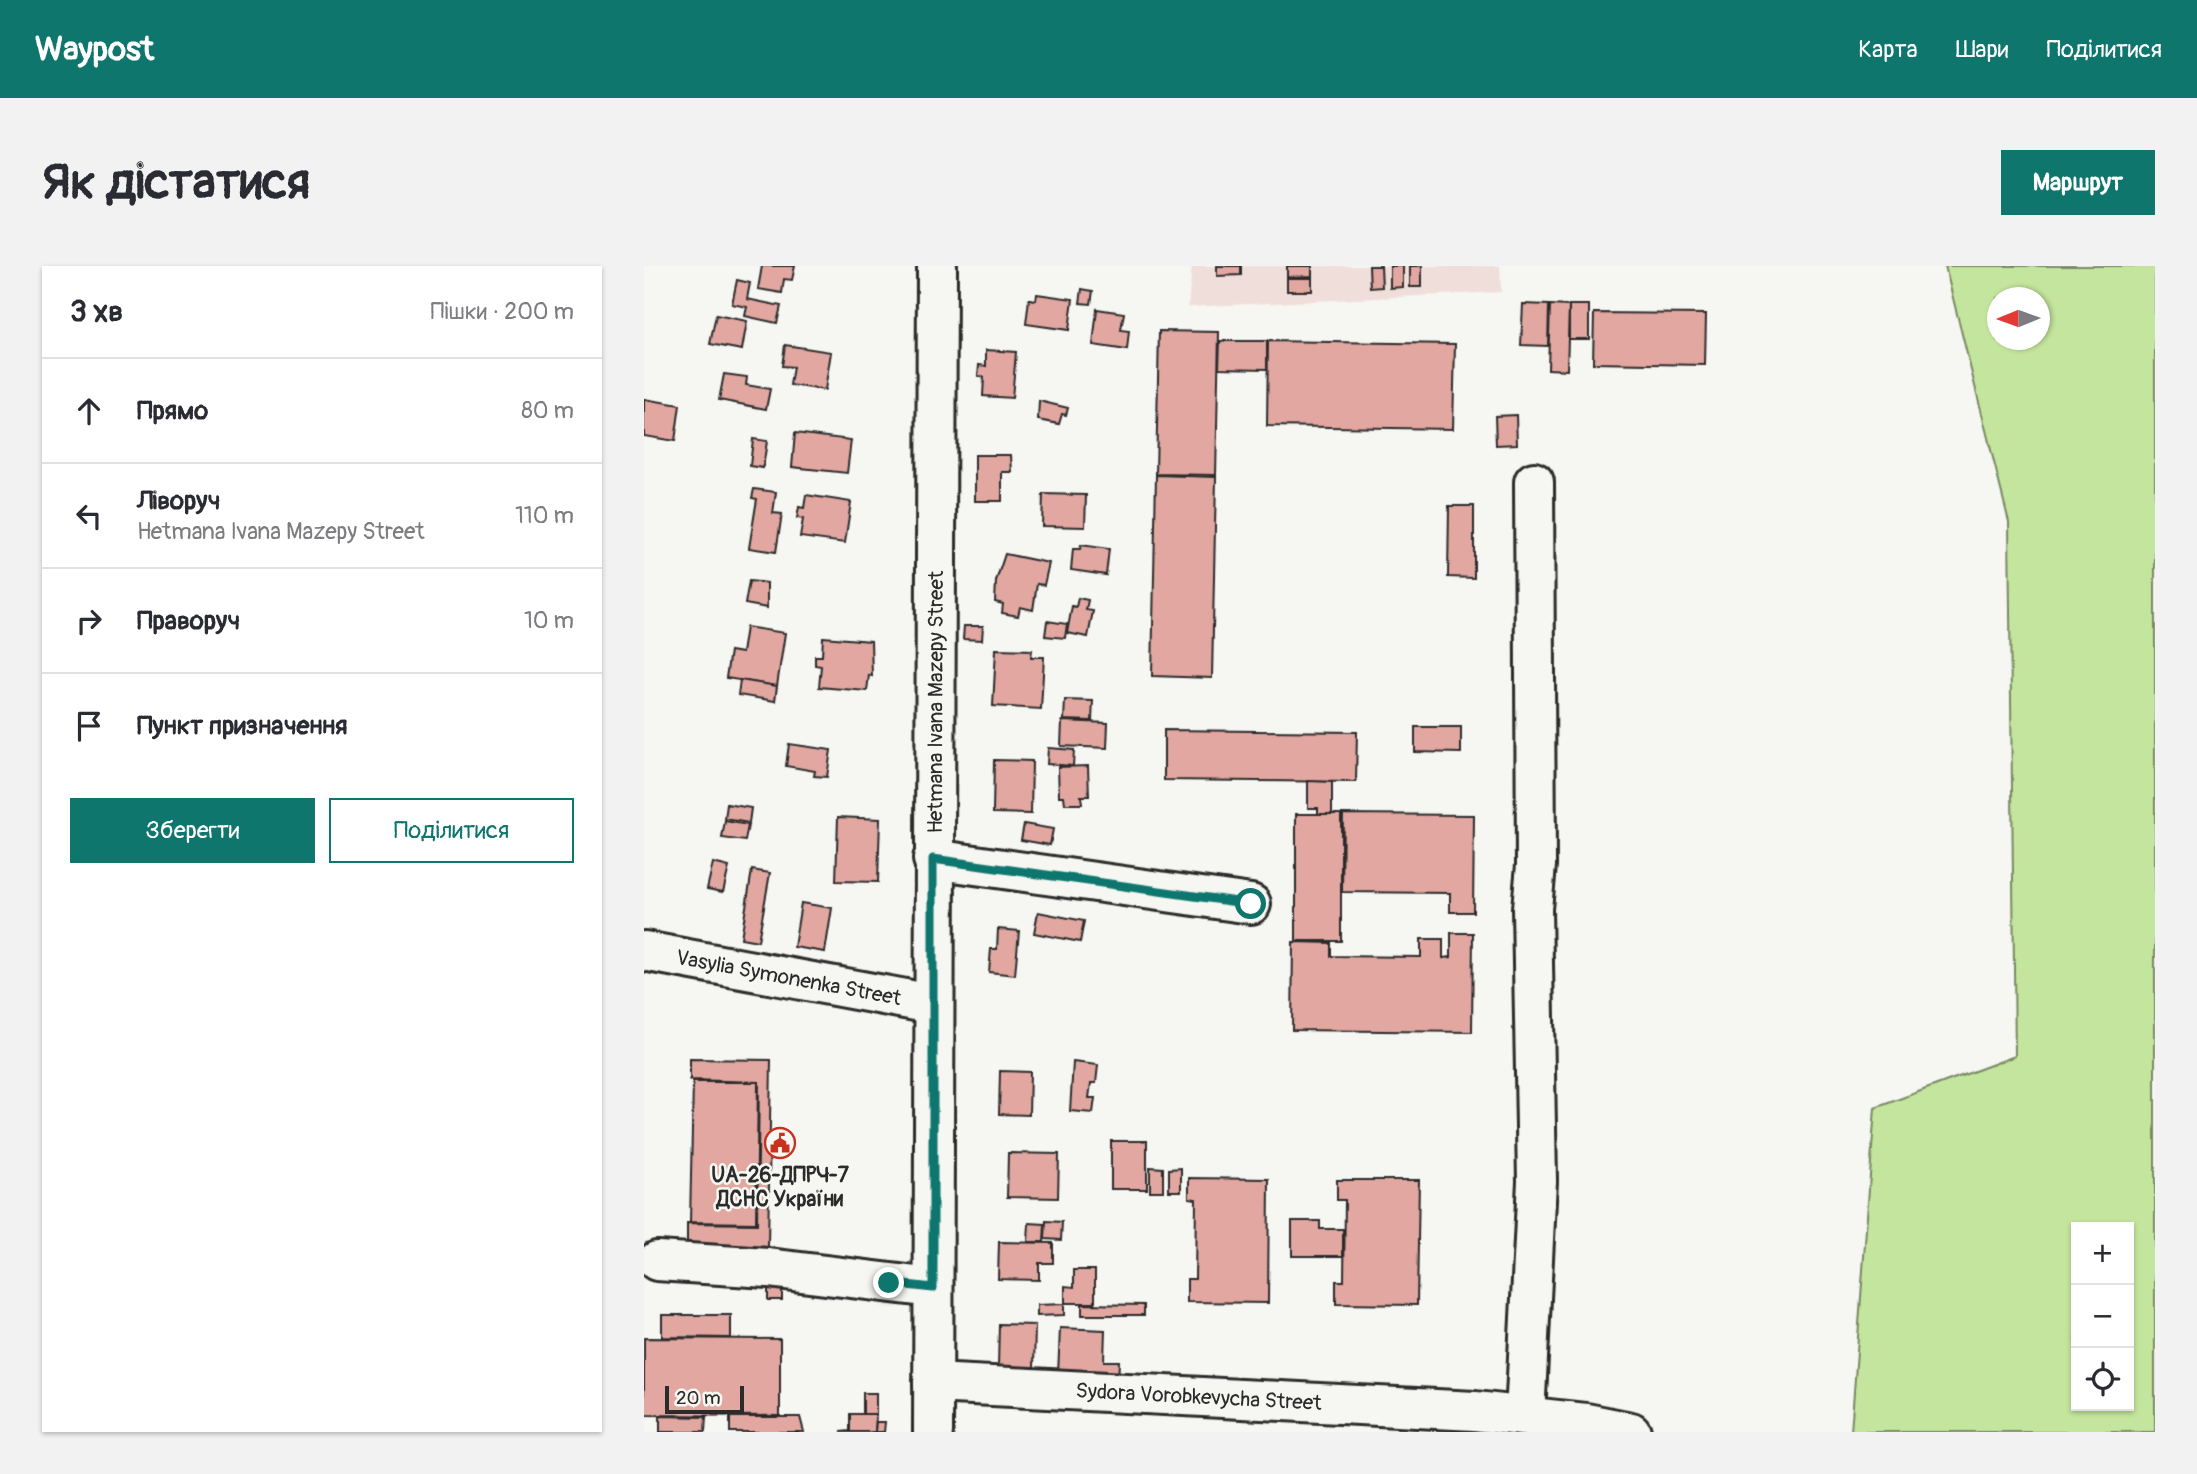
<!DOCTYPE html>
<html lang="uk">
<meta charset="utf-8">
<style>
body{margin:0;font-family:Pangolin,sans-serif;background:#f2f2f3;color:#2b2b33}
.controls{position:absolute;right:21px;bottom:21px;display:grid;overflow:hidden;border-radius:0px;box-shadow:0 2px 5px #0004}
.controls button{width:63px;height:63px;display:grid;place-items:center;padding:0;border:0;border-bottom:2px solid #e1e1e2;background:#fff;color:#2b2b33;font:35px sans-serif}
.compass{position:absolute;left:1343px;top:21px;width:63px;height:63px;border-radius:50%;background:#fff;box-shadow:0 2px 5px #0004;rotate:269deg}
.scale{position:absolute;left:21px;bottom:18px;width:79px;box-sizing:border-box;padding-left:7px;border:4px solid #2b2b2b;border-top:0;font-size:19px;line-height:24px;white-space:nowrap;color:#2b2b2b;-webkit-text-stroke:5px #f6f6f2;paint-order:stroke}
.stop{position:absolute;width:21px;height:21px;margin:-16px;border:5px solid #0f766e;border-radius:50%;background:#fff}
.stop.end{background:#0f766e;border-color:#fff;box-shadow:0 2px 7px #0008}
.list{margin:0;padding:0;list-style:none}
h2{display:flex;justify-content:space-between;align-items:center;height:91px;margin:0;padding:0 28px;font-size:30px}
h2 small{font-size:23px;font-weight:400;color:#7c7c81}
.list li{display:grid;grid-template-columns:46px 1fr auto;gap:21px;align-items:center;box-sizing:border-box;height:105px;padding:0 28px;border-top:2px solid #e1e1e2}
.list b{display:block;font-size:26px;white-space:nowrap}
.list p{margin:0;font-size:23px;white-space:nowrap;color:#7c7c81}
.list em{font-size:23px;font-style:normal;color:#7c7c81}
.actions{display:flex;gap:14px;padding:21px 28px}
.actions a{flex:1;padding:16px 0;border:2px solid #0f766e;border-radius:0px;text-align:center;font-size:24px;color:#0f766e}
.actions .main{background:#0f766e;color:#fff}
.icon{flex:none;width:38px;height:38px;fill:none;stroke:currentColor;stroke-width:2;stroke-linecap:round;stroke-linejoin:round}
.map{position:relative;flex:none;width:1511px;height:1166px;overflow:hidden;border-radius:0px}
header{display:flex;align-items:center;gap:42px;box-sizing:border-box;height:98px;padding:0 35px;background:#0f766e;color:#fff}
header strong{font-size:33px}
nav{display:flex;gap:38px;margin-inline-start:auto;font-size:24px}
.intro{display:flex;align-items:center;justify-content:space-between;box-sizing:border-box;height:168px;padding:0 42px}
h1{margin:0;font-size:49px}
.button{padding:18px 32px;border-radius:0px;background:#0f766e;color:#fff;font-size:24px;font-weight:700}
main{display:flex;gap:42px;padding:0 42px}
aside{flex:1;background:#fff;border-radius:0px;box-shadow:0 2px 5px #0004}
.map>svg:first-child{display:block}
.built{fill:#f0deda}
.green{fill:#c4e59d;stroke:#788864;stroke-width:2;fill-rule:evenodd}
.building{fill:#e2a7a1;stroke:#2b2b2b;stroke-width:2}
.lines{fill:none;stroke-linecap:round;stroke-linejoin:round}
.minor-casing{stroke:#2b2b2b;stroke-width:44}
.major-casing{stroke:#2b2b2b;stroke-width:44}
.minor{stroke:#f6f6f2;stroke-width:38}
.major{stroke:#f6f6f2;stroke-width:38}
.route{stroke:#0f766e;stroke-width:9}
.labels{text-anchor:middle;dominant-baseline:central;stroke-width:5;stroke-linejoin:round;paint-order:stroke}
.street-label{font-size:21px;fill:#2b2b2b;stroke:#f6f6f2}
.poi-label{font-size:21px;font-weight:bold;fill:#2b2b2b;stroke:#f6f6f2}
</style>
<header>
<strong>Waypost</strong>
<nav><a>Карта</a><a>Шари</a><a>Поділитися</a></nav>
</header>
<div class="intro"><h1>Як дістатися</h1><a class="button">Маршрут</a></div>
<main>
<aside>
<h2>3 хв<small>Пішки · 200 m</small></h2>
<ul class="list">
<li><svg class="icon" aria-label="ahead" viewBox="0 0 24 24"><path d="M12 20V5M6 11l6-6 6 6"/></svg><div><b>Прямо</b></div><em>80 m</em></li>
<li><svg class="icon" aria-label="left" viewBox="0 0 24 24"><path d="M17 20v-9H6M10 6l-5 5 5 5"/></svg><div><b>Ліворуч</b><p>Hetmana Ivana Mazepy Street</p></div><em>110 m</em></li>
<li><svg class="icon" aria-label="right" viewBox="0 0 24 24"><path d="M7 20v-9h11M14 6l5 5-5 5"/></svg><div><b>Праворуч</b></div><em>10 m</em></li>
<li><svg class="icon" aria-label="arrive" viewBox="0 0 24 24"><path d="M6 21V4h12l-3 4 3 4H6"/></svg><div><b>Пункт призначення</b></div></li>
</ul>
<div class="actions"><a class="main">Зберегти</a><a>Поділитися</a></div>
</aside>
<div class="map">
<svg width="1511" height="1166" viewBox="0 0 1511 1166">
<rect width="100%" height="100%" fill="#f6f6f2"/>
<filter id="ink" filterUnits="userSpaceOnUse"><feTurbulence type="fractalNoise" baseFrequency=".0143" numOctaves="2"/><feDisplacementMap in="SourceGraphic" scale="14" xChannelSelector="R" yChannelSelector="G"/><feConvolveMatrix kernelMatrix="1 2 1 2 8 2 1 2 1" color-interpolation-filters="sRGB"/></filter>
<g filter="url(#ink)">
<path class="built" d="M548,0H856L857,26L544,41Z"/>
<path class="green" d="M1301,0H1511V1166H1207L1231,842L1371,790L1365,256ZM1353,32H1395V74H1353ZM1432,961H1485V1140H1432Z"/>
<g class="building">
<path d="M118,0H151L148,14L140,13L138,27L114,23Z"/>
<path d="M573,0H597V9L573,10Z"/>
<path d="M643,0H668V10L643,11Z"/>
<path d="M725,0H737L738,21L726,22Z"/>
<path d="M746,0H759V21L746,22Z"/>
<rect x="766" y="0" width="12" height="21"/>
<rect x="643" y="12" width="25" height="13"/>
<path d="M93,14L106,17L103,33L137,40L133,57L101,50L103,41L88,38Z"/>
<path d="M438,23L449,25L447,38L436,37Z"/>
<path d="M393,28L429,33L425,64L382,58L385,33L392,34Z"/>
<path d="M879,38L905,39L904,80L877,79Z"/>
<path d="M906,39L925,40L923,104L904,103Z"/>
<rect x="925" y="39" width="20" height="34"/>
<path d="M453,43L480,47L477,64L485,65L483,84L449,79Z"/>
<path d="M950,47L1062,48L1061,99L949,97Z"/>
<path d="M72,49L103,55L98,84L66,78Z"/>
<path d="M515,65L575,66L572,209L512,208Z"/>
<path d="M576,75H623V103L575,102Z"/>
<path d="M624,75L811,78L809,163L623,160Z"/>
<path d="M141,79L187,86L181,124L146,119L149,101L138,100Z"/>
<path d="M342,84L372,86L368,132L339,130L340,111L334,110L335,99L342,100Z"/>
<path d="M80,108L103,111L102,119L126,123L122,143L75,134Z"/>
<path d="M0,133L36,139L31,175L0,170Z"/>
<path d="M395,135L424,142L422,149L418,148L415,158L394,154Z"/>
<path d="M872,149L873,178L852,179L851,150Z"/>
<path d="M151,167L207,174L203,207L148,201Z"/>
<path d="M109,173L123,175L119,202L106,200Z"/>
<path d="M331,189H367L368,206H358V235H331Z"/>
<path d="M512,209L572,211L568,412L508,410Z"/>
<path d="M110,223L132,226L129,247L138,248L132,286L105,282L113,233L108,232Z"/>
<path d="M399,228L442,229L441,261L398,260Z"/>
<path d="M162,229L207,236L201,277L156,271L159,253L153,252L155,241L160,242Z"/>
<path d="M805,240H830V312L804,311Z"/>
<path d="M437,279L465,283L462,309L427,304L429,283H436Z"/>
<path d="M361,288L405,297L400,319L393,318L389,344L376,341L374,350L358,347L359,338L351,336L352,315Z"/>
<path d="M105,315L123,317V342L101,338Z"/>
<path d="M434,332L444,334L442,344L449,345L444,371L423,367L428,340L432,341Z"/>
<path d="M403,355L423,358L421,372L401,370Z"/>
<path d="M320,360H339L338,374L319,373Z"/>
<path d="M102,361L141,367L133,420L82,412L86,385L98,387Z"/>
<path d="M179,371L227,375L228,410L225,409L223,425L175,421L177,400L171,399V390H178Z"/>
<path d="M352,383L388,384L387,391H400L397,443L349,440Z"/>
<path d="M96,414L133,420L131,435L94,429Z"/>
<path d="M421,434L449,435L448,455L420,454Z"/>
<path d="M418,455L464,457L463,482L417,480Z"/>
<path d="M771,461H817V487L771,486Z"/>
<path d="M520,464L713,466L712,516L520,514Z"/>
<path d="M145,478L187,484L183,511L170,510L171,505L142,500Z"/>
<path d="M404,482L430,484L429,500L403,498Z"/>
<path d="M350,494L388,495L387,548L349,547Z"/>
<path d="M444,500L445,530H437L438,538H421L420,530H415L414,501Z"/>
<path d="M664,515L688,516V548H674V542H664Z"/>
<path d="M83,538L107,542L105,557L81,553Z"/>
<rect x="652" y="548" width="45" height="127"/>
<path d="M699,548L830,549L829,646H806V627L698,626Z"/>
<path d="M194,551L236,553L234,616L192,615Z"/>
<path d="M81,555L104,559L101,575L78,572Z"/>
<path d="M380,558L409,563L406,579L377,574Z"/>
<path d="M69,597L85,601L79,626L63,623Z"/>
<path d="M108,604L126,607L114,675L97,672Z"/>
<path d="M157,637L188,642L181,686L150,681Z"/>
<path d="M394,646L440,655L436,676L390,667Z"/>
<path d="M354,663L375,665L371,709L345,706L347,683H353Z"/>
<path d="M807,667H829L828,766L648,764L649,676L687,677V690L777,691V673H799V692L807,691Z"/>
<path d="M46,793L127,794L124,981L43,980V957L113,958L115,816L46,814Z"/>
<path d="M429,796L454,799L452,817H447L445,832H451L449,847L426,845Z"/>
<path d="M356,805L386,806L385,849L355,848Z"/>
<path d="M49,816H114L112,957L46,956Z"/>
<rect x="467" y="875" width="36" height="48"/>
<path d="M364,887L415,888L414,932L363,931Z"/>
<path d="M506,901L519,902V925H506Z"/>
<path d="M537,902V925H525V903Z"/>
<path d="M545,912L625,913L624,1037L543,1036V1013H551L552,933L545,932Z"/>
<path d="M693,914H775L773,1039L692,1038V1015H700L701,934H693Z"/>
<path d="M402,955L418,956L417,974L401,973Z"/>
<path d="M648,955H676V963H699V990H648Z"/>
<path d="M385,957L401,958L400,976H384Z"/>
<path d="M355,976L409,977V997H395V1014L354,1013Z"/>
<path d="M430,1004H451V1037H421V1020L430,1021Z"/>
<rect x="124" y="1020" width="14" height="14"/>
<path d="M420,1038V1049L393,1050V1039Z"/>
<path d="M438,1038L500,1039V1049H438Z"/>
<path d="M18,1049H87V1072L18,1071Z"/>
<path d="M355,1058L391,1059L390,1102L354,1101Z"/>
<path d="M416,1062L461,1064L460,1095H475L474,1119L414,1109Z"/>
<path d="M0,1072L136,1073V1150L0,1149Z"/>
<rect x="219" y="1127" width="13" height="21"/>
<path d="M206,1148H232L231,1166H197L206,1165Z"/>
<path d="M16,1150L62,1151L61,1166H16Z"/>
<path d="M86,1151H156L160,1166H86Z"/>
<path d="M232,1156H241L240,1166H231Z"/>
</g>
<g class="lines">
<g class="minor-casing">
<g id="minor">
<path d="M289,593L607,638"/>
<path id="s1" d="M0,685L288,738"/>
<path d="M13,995L124,1002L289,1022"/>
<path id="s2" d="M289,1117L831,1145L942,1157L987,1166"/>
<path d="M881,1150L893,915L888,643L892,599L890,216"/>
</g>
</g>
<g class="major-casing">
<g id="major">
<path id="s3" d="M289,1166L293,0"/>
</g>
</g>
<use href="#minor" class="minor"/>
<use href="#major" class="major"/>
</g>
</g>
<g class="lines" filter="url(#ink)">
<path class="route" d="M245,1017L289,1022V593L607,638"/>
</g>
<defs>
<g id="civic-ring" transform="scale(1.575)"><circle r="9.5" fill="#f6f6f2" stroke="#c8321e" stroke-width="1.5"/><path d="M-.6-6.5H3V-4.5H.6V-3L4-1V1h2V6H-6V1h2V-1L-.6-3ZM-1.2 2.5V6h2.4V2.5Z" fill="#c8321e"/></g>
</defs>
<g fill-rule="evenodd">
<use href="#civic-ring" x="136" y="877"/>
</g>
<g class="labels">
<g class="street-label">
<text stroke="none"><textPath href="#s3" startOffset="730">Hetmana Ivana Mazepy Street</textPath></text>
<text stroke="none"><textPath href="#s1" startOffset="147">Vasylia Symonenka Street</textPath></text>
<text stroke="none"><textPath href="#s2" startOffset="266">Sydora Vorobkevycha Street</textPath></text>
</g>
<g class="poi-label">
<text x="136" y="909">UA-26-ДПРЧ-7<tspan x="136" dy="24">ДСНС України</tspan></text>
</g>
</g>
</svg>
<div class="controls">
<button>+</button>
<button>−</button>
<button><svg class="icon" aria-label="locate" viewBox="0 0 24 24"><circle cx="12" cy="12" r="6"/><path d="M12 2v4M12 18v4M2 12h4M18 12h4"/></svg></button>
</div>
<svg class="compass" viewBox="-18 -18 36 36"><path d="M0-13l5 13h-10z" fill="#e53935"/><path d="M0 13l5-13h-10z" fill="#7c7c81"/></svg>
<div class="scale">20 m</div>
<div class="stop" style="left:607px;top:638px"></div>
<div class="stop end" style="left:245px;top:1017px"></div>
</div>
</main>
